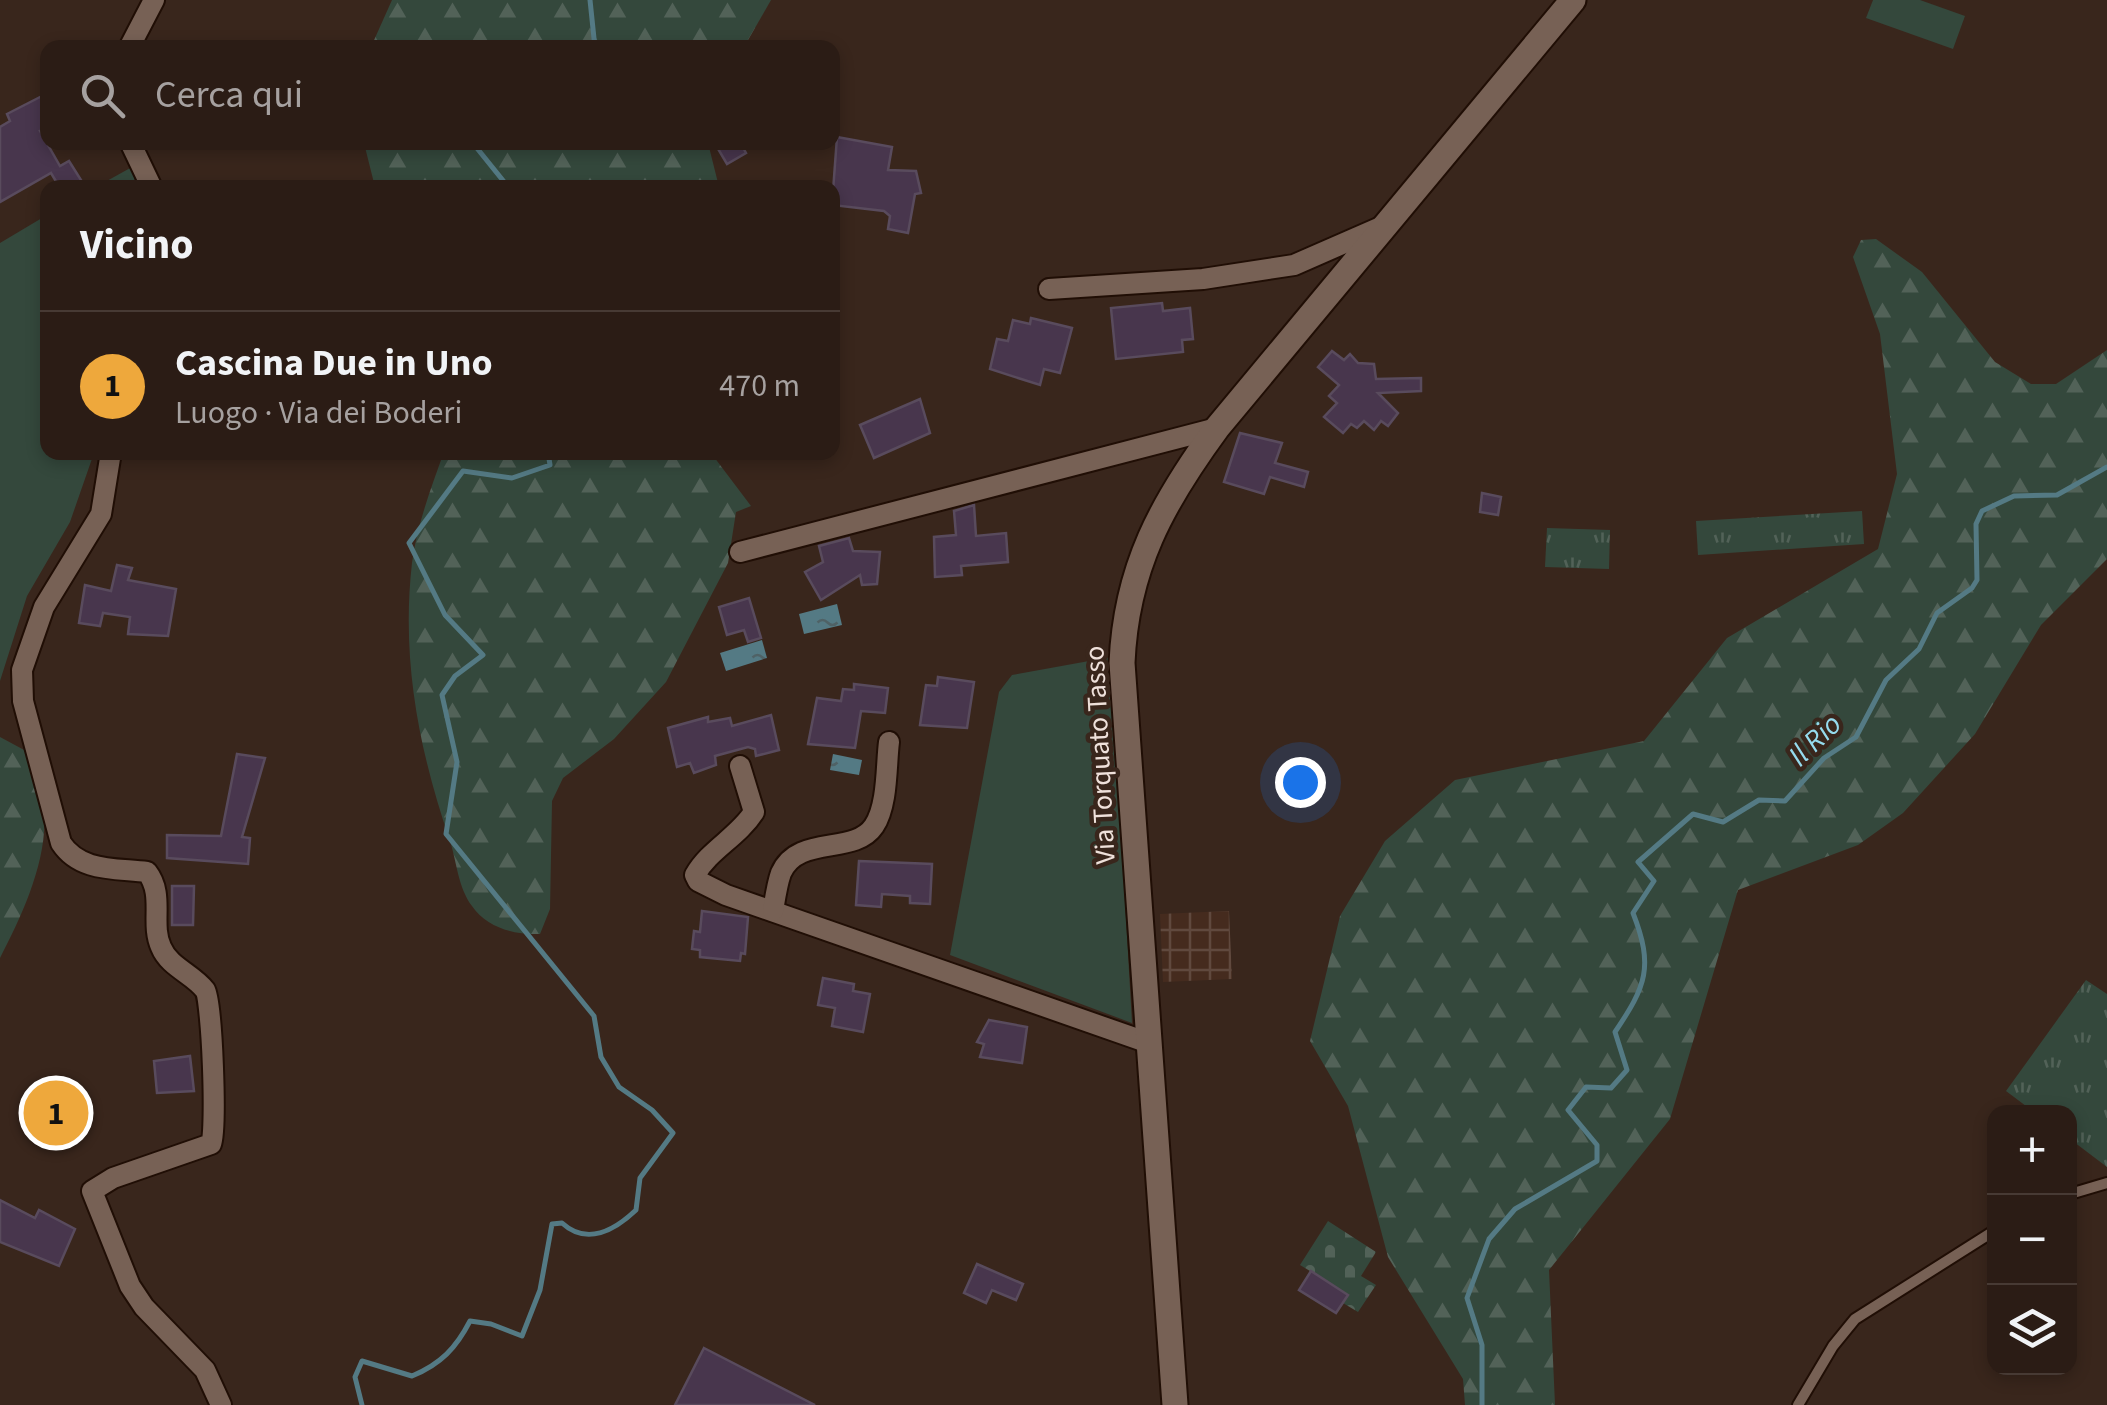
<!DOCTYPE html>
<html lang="it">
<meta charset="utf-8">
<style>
body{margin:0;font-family:"Source Sans 3",sans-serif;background:#372922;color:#f1f3f6}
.controls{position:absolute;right:30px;bottom:30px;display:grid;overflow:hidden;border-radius:20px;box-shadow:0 5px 15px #0003}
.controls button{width:90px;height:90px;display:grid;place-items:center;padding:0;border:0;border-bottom:2px solid #473a34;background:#2b1c15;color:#f1f3f6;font:50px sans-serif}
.you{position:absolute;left:1300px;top:782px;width:35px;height:35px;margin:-25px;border:8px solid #fff;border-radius:50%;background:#1a73e8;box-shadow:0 0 0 15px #1a73e833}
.badge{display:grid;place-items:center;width:65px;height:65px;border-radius:50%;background:#eea83c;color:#111;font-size:32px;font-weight:700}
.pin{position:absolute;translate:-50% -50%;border:5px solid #fff;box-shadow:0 2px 10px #0006}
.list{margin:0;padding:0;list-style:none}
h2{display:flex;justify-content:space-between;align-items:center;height:130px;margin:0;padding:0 40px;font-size:42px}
h2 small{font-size:32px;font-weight:400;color:#a6a1a0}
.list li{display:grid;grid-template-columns:65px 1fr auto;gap:30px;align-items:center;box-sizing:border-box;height:150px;padding:0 40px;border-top:2px solid #473a34}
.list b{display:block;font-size:38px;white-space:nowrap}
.list p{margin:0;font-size:32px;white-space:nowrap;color:#a6a1a0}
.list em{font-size:32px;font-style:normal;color:#a6a1a0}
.icon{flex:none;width:55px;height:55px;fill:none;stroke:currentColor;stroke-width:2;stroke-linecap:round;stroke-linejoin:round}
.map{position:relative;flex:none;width:2107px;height:1405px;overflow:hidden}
.search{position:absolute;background:#2b1c15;box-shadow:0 5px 15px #0003;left:40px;top:40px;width:800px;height:110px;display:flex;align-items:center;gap:25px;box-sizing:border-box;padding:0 35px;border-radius:20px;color:#a6a1a0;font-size:38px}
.panel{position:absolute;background:#2b1c15;box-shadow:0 5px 15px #0003;left:40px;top:180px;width:800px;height:280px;border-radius:20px}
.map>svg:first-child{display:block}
.industrial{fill:url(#industrial-grid)}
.grass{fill:#34483c}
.forest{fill:url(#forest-firs)}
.cemetery{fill:url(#cemetery-stones)}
.park{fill:url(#park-tufts)}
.water{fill:url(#water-ripples)}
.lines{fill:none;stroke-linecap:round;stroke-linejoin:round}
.stream{stroke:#547a84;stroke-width:5}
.building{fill:#48364d;stroke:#594b5d;stroke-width:2.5}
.service-casing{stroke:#200e05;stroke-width:14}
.minor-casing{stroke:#200e05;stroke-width:24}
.tertiary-casing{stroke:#200e05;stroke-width:29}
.service{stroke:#776155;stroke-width:10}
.minor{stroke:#776155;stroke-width:20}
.tertiary{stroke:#776155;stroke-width:25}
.labels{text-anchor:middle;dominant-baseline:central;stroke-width:9;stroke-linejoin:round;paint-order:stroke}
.street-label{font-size:28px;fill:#efe1db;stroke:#39261c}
.water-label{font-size:30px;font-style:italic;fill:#95dbee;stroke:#39261c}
</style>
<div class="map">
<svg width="2107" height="1405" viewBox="0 0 2107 1405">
<defs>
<pattern id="industrial-grid" width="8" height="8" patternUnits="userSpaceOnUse" patternTransform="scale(2.5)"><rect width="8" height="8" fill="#452b1e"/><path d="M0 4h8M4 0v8" fill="none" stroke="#60493e"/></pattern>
<pattern id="forest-firs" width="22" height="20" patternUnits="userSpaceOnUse" patternTransform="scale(2.5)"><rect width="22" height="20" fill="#34483c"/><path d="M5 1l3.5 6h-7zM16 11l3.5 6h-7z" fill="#526258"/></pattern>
<pattern id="cemetery-stones" width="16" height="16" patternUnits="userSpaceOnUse" patternTransform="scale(2.5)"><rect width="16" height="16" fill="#34483c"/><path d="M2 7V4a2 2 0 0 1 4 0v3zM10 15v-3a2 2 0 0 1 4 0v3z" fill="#526258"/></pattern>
<pattern id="park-tufts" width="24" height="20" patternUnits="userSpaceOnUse" patternTransform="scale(2.5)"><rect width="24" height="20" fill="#34483c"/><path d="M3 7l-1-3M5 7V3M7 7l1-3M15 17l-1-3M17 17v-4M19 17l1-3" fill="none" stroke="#526258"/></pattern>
<pattern id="water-ripples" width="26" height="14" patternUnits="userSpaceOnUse" patternTransform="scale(2.5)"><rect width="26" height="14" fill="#547a84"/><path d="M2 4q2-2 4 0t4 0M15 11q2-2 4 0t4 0" fill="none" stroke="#4f6266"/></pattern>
</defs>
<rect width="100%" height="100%" fill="#39261c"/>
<path class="industrial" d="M1229,911L1232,979L1163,982L1160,914Z"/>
<g class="grass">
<path d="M1873,0H1920L1965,16L1953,49L1866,18Z"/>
<path d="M132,167L136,187H96Z"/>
<path d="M47,215L48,452L94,453L70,522L27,596L0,681V243Z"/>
<path d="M1111,657L1132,1023L950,955L999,692L1012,675Z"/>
</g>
<g class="forest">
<path d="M392,0H771L744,47H371Z"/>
<path d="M364,143H708L719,187H375Z"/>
<path d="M1876,239L1922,272L1995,362L2031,384H2056L2107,350V559L2041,625L1975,734L1903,813L1858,845L1738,890L1670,1119L1549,1270L1555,1405H1465L1463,1379L1388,1257L1348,1106L1310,1041L1340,916L1385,841L1455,780L1644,741L1727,638L1878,549L1897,474L1880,334L1853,257L1861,240Z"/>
<path d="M444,452L711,453L751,506L736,512L728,563L666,682L614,739L563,778L552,801L550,909L540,934C515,935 487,928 472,906C458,887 457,863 450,841C419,750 401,660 412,563C417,525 431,488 444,452Z"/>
<path d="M0,737L26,751C32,769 40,787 43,805C51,854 22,916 0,958Z"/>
</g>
<path class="cemetery" d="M1328,1221L1376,1252L1361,1276L1376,1285L1358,1312L1343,1303L1336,1313L1299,1290L1310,1271L1300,1265Z"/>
<g class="park">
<path d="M1862,511L1864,544L1698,555L1696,521Z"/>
<path d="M1547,528L1610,530L1609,569L1545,567Z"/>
<path d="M2086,980L2107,994V1167L2070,1139V1112H2034L2006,1091Z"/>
</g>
<g class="water">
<path d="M837,604L842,625L804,634L799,614Z"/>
<path d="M762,640L767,658L726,671L720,653Z"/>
<path d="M833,754L862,760L859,775L830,770Z"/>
</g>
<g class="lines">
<g class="stream">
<path d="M590,0L595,48"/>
<path d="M472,142L509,188"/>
<path d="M362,1405L355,1377L362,1361L412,1376C441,1364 456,1348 470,1321L491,1324L522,1336L540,1290L552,1224L562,1223C587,1246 615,1230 636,1210L640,1178L673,1133L652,1110L619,1087L601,1057L594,1016L446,834L457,762L442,695L455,676L483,655L445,615L409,543L463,471L512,478L550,465L548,452"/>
<path d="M1482,1405V1345L1467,1298L1489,1239L1515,1209L1597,1161V1145L1568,1110L1586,1087L1611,1088L1627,1070L1615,1032C1646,986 1654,967 1633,913L1654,881L1638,862L1693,814L1723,822L1759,800L1785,801L1824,758L1856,737L1886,680L1919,649L1937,613L1972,588L1977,580L1976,524L1982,511L2014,496L2057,495L2107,467"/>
</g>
</g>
<g class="building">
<path d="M48,93V128L40,131L60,166L69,161L86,188H60L51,173L0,202V127L10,121L7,114Z"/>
<path d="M837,137L892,147L888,170L916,171L921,193L915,194L908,233L888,229L890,216L884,211L832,205Z"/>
<path d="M714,142H740L746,153L727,164Z"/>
<path d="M1162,303L1163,311L1190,308L1193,339L1182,340L1183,352L1116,359L1111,308Z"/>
<path d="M1031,318L1072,328L1060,373L1044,369L1040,385L990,369L997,339L1008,341L1013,320L1030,324Z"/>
<path d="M1332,351L1344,360L1350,354L1358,363L1374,364L1376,379L1421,378V391L1378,393L1398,413L1388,426L1381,421L1374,430L1364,421L1357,428L1351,424L1343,433L1324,417L1337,403L1329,396L1339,385L1318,367Z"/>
<path d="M920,399L930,433L874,458L860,425Z"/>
<path d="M1240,433L1282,443L1275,463L1308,472L1304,487L1270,477L1264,494L1224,482Z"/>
<path d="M1482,493L1501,497L1498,515L1480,512Z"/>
<path d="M974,505L976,536L1006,533L1008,562L961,566L962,575L935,577L934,537L956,535L954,511Z"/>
<path d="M849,538L853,551L880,552L877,584L862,585L860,575L821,600L805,572L823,562L819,546Z"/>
<path d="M117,565L132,568L128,580L176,589L168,636L128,634L130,617L103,613L100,626L79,623L85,585L111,591Z"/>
<path d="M749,598L761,638L748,642L744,630L727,635L719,607Z"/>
<path d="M938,677L974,682L967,728L920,725L926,685L937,686Z"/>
<path d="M854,684L888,688L885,713L861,711L855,748L808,744L817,698L841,701L843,689L854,690Z"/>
<path d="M771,715L779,750L756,756L755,749L748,747L715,756L716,765L694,773L690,763L677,767L668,728L708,717V722L730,718L732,726Z"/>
<path d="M237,754L265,758L242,837L250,838L248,864L167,858V835L221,836Z"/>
<path d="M859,861L932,864L930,904L910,903V896L882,894L881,907L856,905Z"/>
<path d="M172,886H194L193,925H172Z"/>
<path d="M702,911L748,917L745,954L741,953L740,961L700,957V950L692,949L694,931L700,932Z"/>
<path d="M823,978L854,984L853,991L870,994L863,1032L832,1026L835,1008L818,1005Z"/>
<path d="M989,1020L1027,1027L1022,1063L980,1057L984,1044L977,1042Z"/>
<path d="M190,1056L194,1091L157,1093L154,1061Z"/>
<path d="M35,1093L83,1102L78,1130L50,1125L47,1137L27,1134Z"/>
<path d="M0,1200L35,1218L39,1210L75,1229L59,1266L0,1242Z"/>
<path d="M977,1264L1023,1284L1016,1300L992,1290L986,1303L964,1293Z"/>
<path d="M1311,1271L1348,1295L1336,1313L1299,1290Z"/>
<path d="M704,1348L815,1405H675Z"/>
</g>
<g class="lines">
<g class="service-casing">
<g id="service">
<path d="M2070,1194L2107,1183"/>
<path d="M1798,1405L1833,1346L1855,1319L1994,1231"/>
</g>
</g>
<g class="minor-casing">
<g id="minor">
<path d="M129,48L154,0"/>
<path d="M130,142L152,188"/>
<path d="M1049,289L1203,279L1294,265L1381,227"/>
<path d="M111,452L101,514L44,607L22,670L23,701L61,843C80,872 115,868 147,872C165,895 150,923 161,947C169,967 193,974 205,990C212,1000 217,1129 211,1144L113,1178L92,1191L130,1286L144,1307L205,1370L221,1405"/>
<path d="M740,552L1217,428"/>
<path d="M740,766L754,812C738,837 709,850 695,875L698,881L726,895L1149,1043"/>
<path d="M773,911C775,899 777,884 781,873C798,834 854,856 874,826C888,805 886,765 889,742"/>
</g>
</g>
<g class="tertiary-casing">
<path id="tertiary" d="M1175,1405L1122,663C1126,568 1162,503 1217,428L1573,0"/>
</g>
<use href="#service" class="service"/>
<use href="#minor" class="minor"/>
<use href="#tertiary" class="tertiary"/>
</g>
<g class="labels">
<g class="street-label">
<text transform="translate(1100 755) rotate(-93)">Via Torquato Tasso</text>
</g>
<g class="water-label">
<text transform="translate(1815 740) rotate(-44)">Il Rio</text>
</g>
</g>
</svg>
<div class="controls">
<button>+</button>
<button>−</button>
<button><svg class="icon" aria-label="layers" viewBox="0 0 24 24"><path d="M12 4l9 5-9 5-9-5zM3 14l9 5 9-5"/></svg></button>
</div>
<div class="you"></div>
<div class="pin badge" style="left:56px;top:1113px">1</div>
<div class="search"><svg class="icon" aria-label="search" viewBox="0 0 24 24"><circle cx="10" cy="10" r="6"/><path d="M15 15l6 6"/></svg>Cerca qui</div>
<section class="panel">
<h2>Vicino<small></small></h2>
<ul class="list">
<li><span class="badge">1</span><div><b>Cascina Due in Uno</b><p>Luogo · Via dei Boderi</p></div><em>470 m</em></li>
</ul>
</section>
</div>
